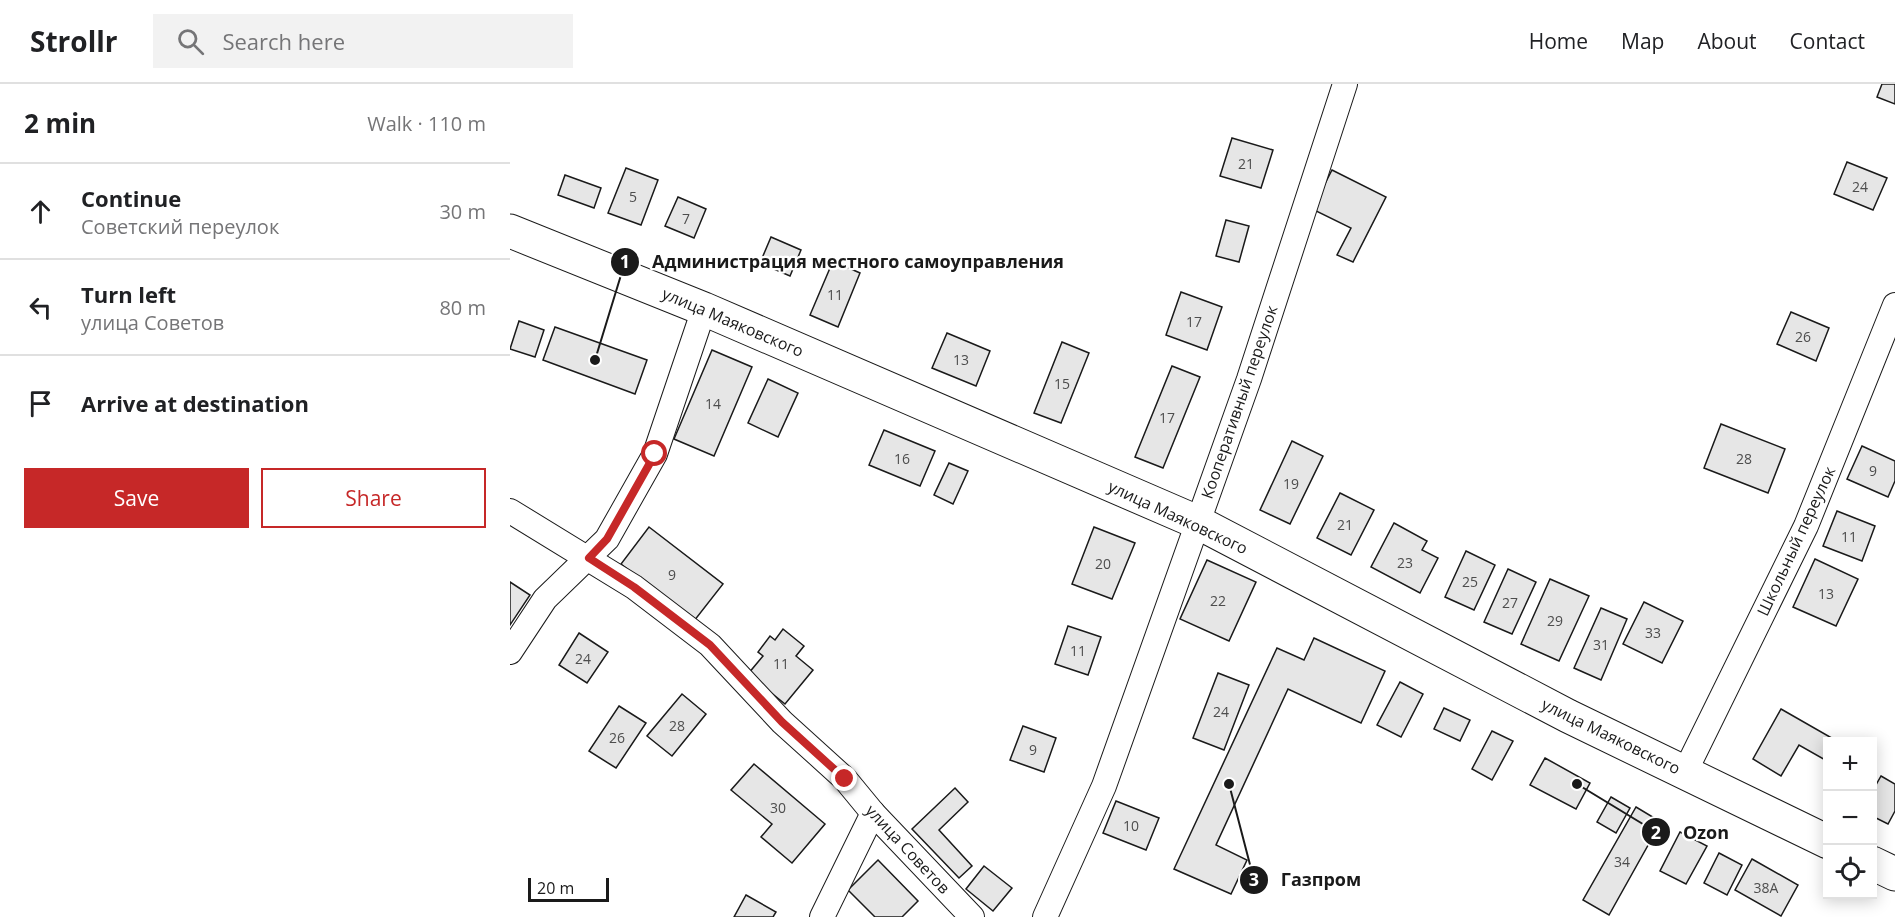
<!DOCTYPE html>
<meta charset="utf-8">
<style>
body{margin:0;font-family:"Open Sans",sans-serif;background:#f2f2f2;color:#202124}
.controls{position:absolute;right:18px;bottom:18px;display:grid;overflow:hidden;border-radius:0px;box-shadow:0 3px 15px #0003}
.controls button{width:54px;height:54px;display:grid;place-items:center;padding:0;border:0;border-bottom:2px solid #e0e0e0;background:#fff;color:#202124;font:30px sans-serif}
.scale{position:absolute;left:18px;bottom:15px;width:81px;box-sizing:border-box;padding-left:6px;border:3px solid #1a1a1a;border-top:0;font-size:16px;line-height:21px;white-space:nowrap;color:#1a1a1a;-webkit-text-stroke:4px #fff;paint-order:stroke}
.stop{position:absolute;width:18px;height:18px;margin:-14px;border:4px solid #c62828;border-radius:50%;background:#fff}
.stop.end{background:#c62828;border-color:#fff;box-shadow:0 2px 6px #0008}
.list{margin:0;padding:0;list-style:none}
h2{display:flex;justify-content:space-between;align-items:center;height:78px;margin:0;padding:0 24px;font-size:26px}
h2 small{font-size:20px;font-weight:400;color:#757577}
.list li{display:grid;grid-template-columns:39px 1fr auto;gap:18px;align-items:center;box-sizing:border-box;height:96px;padding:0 24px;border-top:2px solid #e0e0e0}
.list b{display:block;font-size:22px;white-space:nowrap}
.list p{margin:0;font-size:20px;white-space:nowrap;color:#757577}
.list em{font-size:20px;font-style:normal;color:#757577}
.actions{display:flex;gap:12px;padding:18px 24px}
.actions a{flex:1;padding:14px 0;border:2px solid #c62828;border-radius:0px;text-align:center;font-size:21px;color:#c62828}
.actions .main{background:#c62828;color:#fff}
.icon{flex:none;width:33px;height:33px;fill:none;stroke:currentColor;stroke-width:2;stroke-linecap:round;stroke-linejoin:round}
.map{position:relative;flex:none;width:1385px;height:833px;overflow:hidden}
header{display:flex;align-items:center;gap:36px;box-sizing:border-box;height:84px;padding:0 30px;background:#fff;border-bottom:2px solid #e0e0e0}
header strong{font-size:28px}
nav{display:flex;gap:33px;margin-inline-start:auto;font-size:21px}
.search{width:420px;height:54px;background:#f2f2f2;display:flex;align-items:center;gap:15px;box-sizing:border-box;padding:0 21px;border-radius:0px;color:#757577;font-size:22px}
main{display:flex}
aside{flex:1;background:#fff}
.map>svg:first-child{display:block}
.building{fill:#e6e6e6;stroke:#1a1a1a;stroke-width:1.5}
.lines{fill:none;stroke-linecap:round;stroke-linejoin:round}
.street-casing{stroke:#1a1a1a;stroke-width:26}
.secondary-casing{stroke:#1a1a1a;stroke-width:35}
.street{stroke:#fff;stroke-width:24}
.secondary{stroke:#fff;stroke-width:33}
.route{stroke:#c62828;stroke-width:8}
.labels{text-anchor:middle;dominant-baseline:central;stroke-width:4.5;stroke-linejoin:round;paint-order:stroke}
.number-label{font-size:14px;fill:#4d4d4d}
.street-label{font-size:16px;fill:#1a1a1a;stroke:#fff}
.leader{fill:none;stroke:#1a1a1a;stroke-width:2}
.callout-dot{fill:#1a1a1a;stroke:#fff;stroke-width:2}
.mark-label{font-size:18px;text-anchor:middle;font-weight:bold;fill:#fff}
.callout-label{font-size:18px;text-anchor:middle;font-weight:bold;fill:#1a1a1a;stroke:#fff;stroke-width:4.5;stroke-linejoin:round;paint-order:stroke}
</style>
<header>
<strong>Strollr</strong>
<div class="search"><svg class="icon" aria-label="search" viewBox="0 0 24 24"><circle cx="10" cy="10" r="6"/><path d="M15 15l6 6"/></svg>Search here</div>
<nav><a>Home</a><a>Map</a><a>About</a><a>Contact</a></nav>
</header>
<main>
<aside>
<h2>2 min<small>Walk · 110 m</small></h2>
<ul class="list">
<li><svg class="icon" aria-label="ahead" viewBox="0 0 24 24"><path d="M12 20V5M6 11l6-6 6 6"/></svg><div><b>Continue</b><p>Советский переулок</p></div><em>30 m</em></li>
<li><svg class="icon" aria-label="left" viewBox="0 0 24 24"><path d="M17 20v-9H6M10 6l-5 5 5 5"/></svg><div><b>Turn left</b><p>улица Советов</p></div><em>80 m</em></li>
<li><svg class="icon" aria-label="arrive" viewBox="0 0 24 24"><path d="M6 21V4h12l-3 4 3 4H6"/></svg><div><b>Arrive at destination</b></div></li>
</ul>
<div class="actions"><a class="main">Save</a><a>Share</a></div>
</aside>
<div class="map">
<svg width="1385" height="833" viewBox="0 0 1385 833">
<rect width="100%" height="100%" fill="#fff"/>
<g class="building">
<path d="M1372,0H1385V20L1367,13Z"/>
<path d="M722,54L763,66L751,104L710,92Z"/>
<path d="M1337,78L1377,94L1363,126L1324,110Z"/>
<path d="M116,84L148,96L131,141L98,129Z"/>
<path d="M822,86L876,113L843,178L827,171L841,144L802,125Z"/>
<path d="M55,91L91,104L84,124L48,111Z"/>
<path d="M168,113L196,125L184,154L155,142Z"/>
<path d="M716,136L739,142L729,178L706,172Z"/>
<path d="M261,153L291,166L280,192L250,179Z"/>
<path d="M323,177L350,189L328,243L300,231Z"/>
<path d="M671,208L712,223L697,266L656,251Z"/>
<path d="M1281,228L1319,244L1306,277L1267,260Z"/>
<path d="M9,237L34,246L25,273L0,265Z"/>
<path d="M45,243L137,276L125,310L33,276Z"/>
<path d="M437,249L480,267L466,302L422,284Z"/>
<path d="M552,258L579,269L551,339L524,329Z"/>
<path d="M202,266L242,283L204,372L164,355Z"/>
<path d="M662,282L690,293L653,384L625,373Z"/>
<path d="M258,295L288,309L268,353L238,339Z"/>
<path d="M1211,340L1275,365L1258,409L1194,384Z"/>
<path d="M374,346L425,367L410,402L359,381Z"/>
<path d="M782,357L813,372L780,440L750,426Z"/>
<path d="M1352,362L1385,377V397L1378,413L1337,395Z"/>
<path d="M439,379L458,387L443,420L424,411Z"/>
<path d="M830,409L864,426L841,471L807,454Z"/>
<path d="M1327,427L1365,442L1352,477L1313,462Z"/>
<path d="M884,439L917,457L912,466L928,474L910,509L861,483Z"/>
<path d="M139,443L213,500L184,537L111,480Z"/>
<path d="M584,443L625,459L602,515L562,500Z"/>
<path d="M956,467L985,481L964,526L935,513Z"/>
<path d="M1305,475L1348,495L1326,542L1283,523Z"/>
<path d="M697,476L746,498L719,557L670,535Z"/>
<path d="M998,485L1026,498L1002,550L974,538Z"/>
<path d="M1040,495L1079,512L1049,577L1011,560Z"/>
<path d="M0,498L20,511L0,541Z"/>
<path d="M1134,518L1173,537L1152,579L1113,560Z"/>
<path d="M1091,524L1117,535L1091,596L1064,584Z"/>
<path d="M558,542L591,553L578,591L545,580Z"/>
<path d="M273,545L294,562L286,572L303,586L275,620L238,590L253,572L248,568L260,552L265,556Z"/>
<path d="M69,549L98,568L77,599L49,581Z"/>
<path d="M804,554L875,587L851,639L778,605L706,761L737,776L721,810L664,785L767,564L794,576Z"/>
<path d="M708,589L739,601L714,666L683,654Z"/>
<path d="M890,598L913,610L891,653L867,641Z"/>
<path d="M172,610L196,630L162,672L137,652Z"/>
<path d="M109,622L136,639L106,684L79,667Z"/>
<path d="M934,624L960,636L950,657L924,645Z"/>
<path d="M1271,625L1327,657L1318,658L1317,677L1289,661L1271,692L1243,675Z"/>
<path d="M513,642L546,654L534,688L500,676Z"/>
<path d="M982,647L1003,657L982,696L962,685Z"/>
<path d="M1035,674L1080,699L1066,725L1020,701Z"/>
<path d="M244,680L315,740L282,779L251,753L262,740L221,706Z"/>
<path d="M1371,692L1385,700V727L1378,740L1362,732V708Z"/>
<path d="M445,704L458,718L429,746L462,782L449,794L402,745Z"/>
<path d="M1101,713L1120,724L1106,749L1087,738Z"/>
<path d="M606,717L649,734L636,766L593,749Z"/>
<path d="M1126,723L1151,738L1099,831L1073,816Z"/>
<path d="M1170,748L1197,762L1176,800L1150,787Z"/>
<path d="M1209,769L1232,781L1217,811L1194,799Z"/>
<path d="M1242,775L1288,801L1271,832L1225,806Z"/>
<path d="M368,776L408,817L392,833H365L338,806Z"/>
<path d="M474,782L502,804L483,827L456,805Z"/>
<path d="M236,811L266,828L263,833H224Z"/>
</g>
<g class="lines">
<g class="street-casing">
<g id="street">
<path d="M0,427L124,503L200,561L272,638L335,695L363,729L462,833"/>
<path d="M0,568L35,515L97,455L145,370L194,225"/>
<path d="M1175,688L1296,442L1385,221"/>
<path d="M312,833L363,729"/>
<path d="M535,833L594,702L739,295L835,0"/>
</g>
</g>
<g class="secondary-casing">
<g id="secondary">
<path d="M0,147L194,225L687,438L1058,632L1318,758"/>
<path d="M1362,779L1385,790"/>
</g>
</g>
<use href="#street" class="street"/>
<use href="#secondary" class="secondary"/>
</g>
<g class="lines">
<path class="route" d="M145,370L97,455L79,474L124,503L200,561L272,638L335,695"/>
</g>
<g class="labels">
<g class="number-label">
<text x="736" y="79">21</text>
<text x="1350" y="102">24</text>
<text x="123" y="112">5</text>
<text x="176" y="134">7</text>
<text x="325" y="210">11</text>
<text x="684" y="237">17</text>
<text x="1293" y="252">26</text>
<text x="451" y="275">13</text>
<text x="552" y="299">15</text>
<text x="203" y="319">14</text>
<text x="657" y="333">17</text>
<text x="392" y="374">16</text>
<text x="1234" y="374">28</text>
<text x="1363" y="386">9</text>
<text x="781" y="399">19</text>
<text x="835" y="440">21</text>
<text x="1339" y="452">11</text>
<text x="895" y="478">23</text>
<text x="593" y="479">20</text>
<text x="162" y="490">9</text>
<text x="960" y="497">25</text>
<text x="1316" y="509">13</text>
<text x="708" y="516">22</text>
<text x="1000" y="518">27</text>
<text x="1045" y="536">29</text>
<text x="1143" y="548">33</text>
<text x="1091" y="560">31</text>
<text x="568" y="566">11</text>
<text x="73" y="574">24</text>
<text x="271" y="579">11</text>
<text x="711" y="627">24</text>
<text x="167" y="641">28</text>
<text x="107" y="653">26</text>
<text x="523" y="665">9</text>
<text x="268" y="723">30</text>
<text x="621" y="741">10</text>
<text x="1112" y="777">34</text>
<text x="1256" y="803">38А</text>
</g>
<g class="street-label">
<text transform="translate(223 238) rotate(23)">улица Маяковского</text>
<text transform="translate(729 318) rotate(-71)">Кооперативный переулок</text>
<text transform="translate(668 433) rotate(25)">улица Маяковского</text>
<text transform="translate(1286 457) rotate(-65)">Школьный переулок</text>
<text transform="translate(1101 652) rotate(26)">улица Маяковского</text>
<text transform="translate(398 765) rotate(47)">улица Советов</text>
</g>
</g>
<path class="leader" d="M85 276L115 178M1067 700L1146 748M719 700L744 796"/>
<g class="callout-dot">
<circle cx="85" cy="276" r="6"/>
<circle cx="1067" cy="700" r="6"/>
<circle cx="719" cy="700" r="6"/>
<circle cx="115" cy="178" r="15"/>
<circle cx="1146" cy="748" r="15"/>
<circle cx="744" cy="796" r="15"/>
</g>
<g class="mark-label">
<text x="115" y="184">1</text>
<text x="1146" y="755">2</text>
<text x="744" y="802">3</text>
</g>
<g class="callout-label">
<text x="348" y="184">Администрация местного самоуправления</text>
<text x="1196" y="755">Ozon</text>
<text x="811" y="802">Газпром</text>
</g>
</svg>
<div class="controls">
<button>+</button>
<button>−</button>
<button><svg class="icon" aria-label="locate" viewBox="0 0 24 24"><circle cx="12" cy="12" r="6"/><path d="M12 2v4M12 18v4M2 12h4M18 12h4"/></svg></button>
</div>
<div class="scale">20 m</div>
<div class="stop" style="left:145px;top:370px"></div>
<div class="stop end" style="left:335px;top:695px"></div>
</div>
</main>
